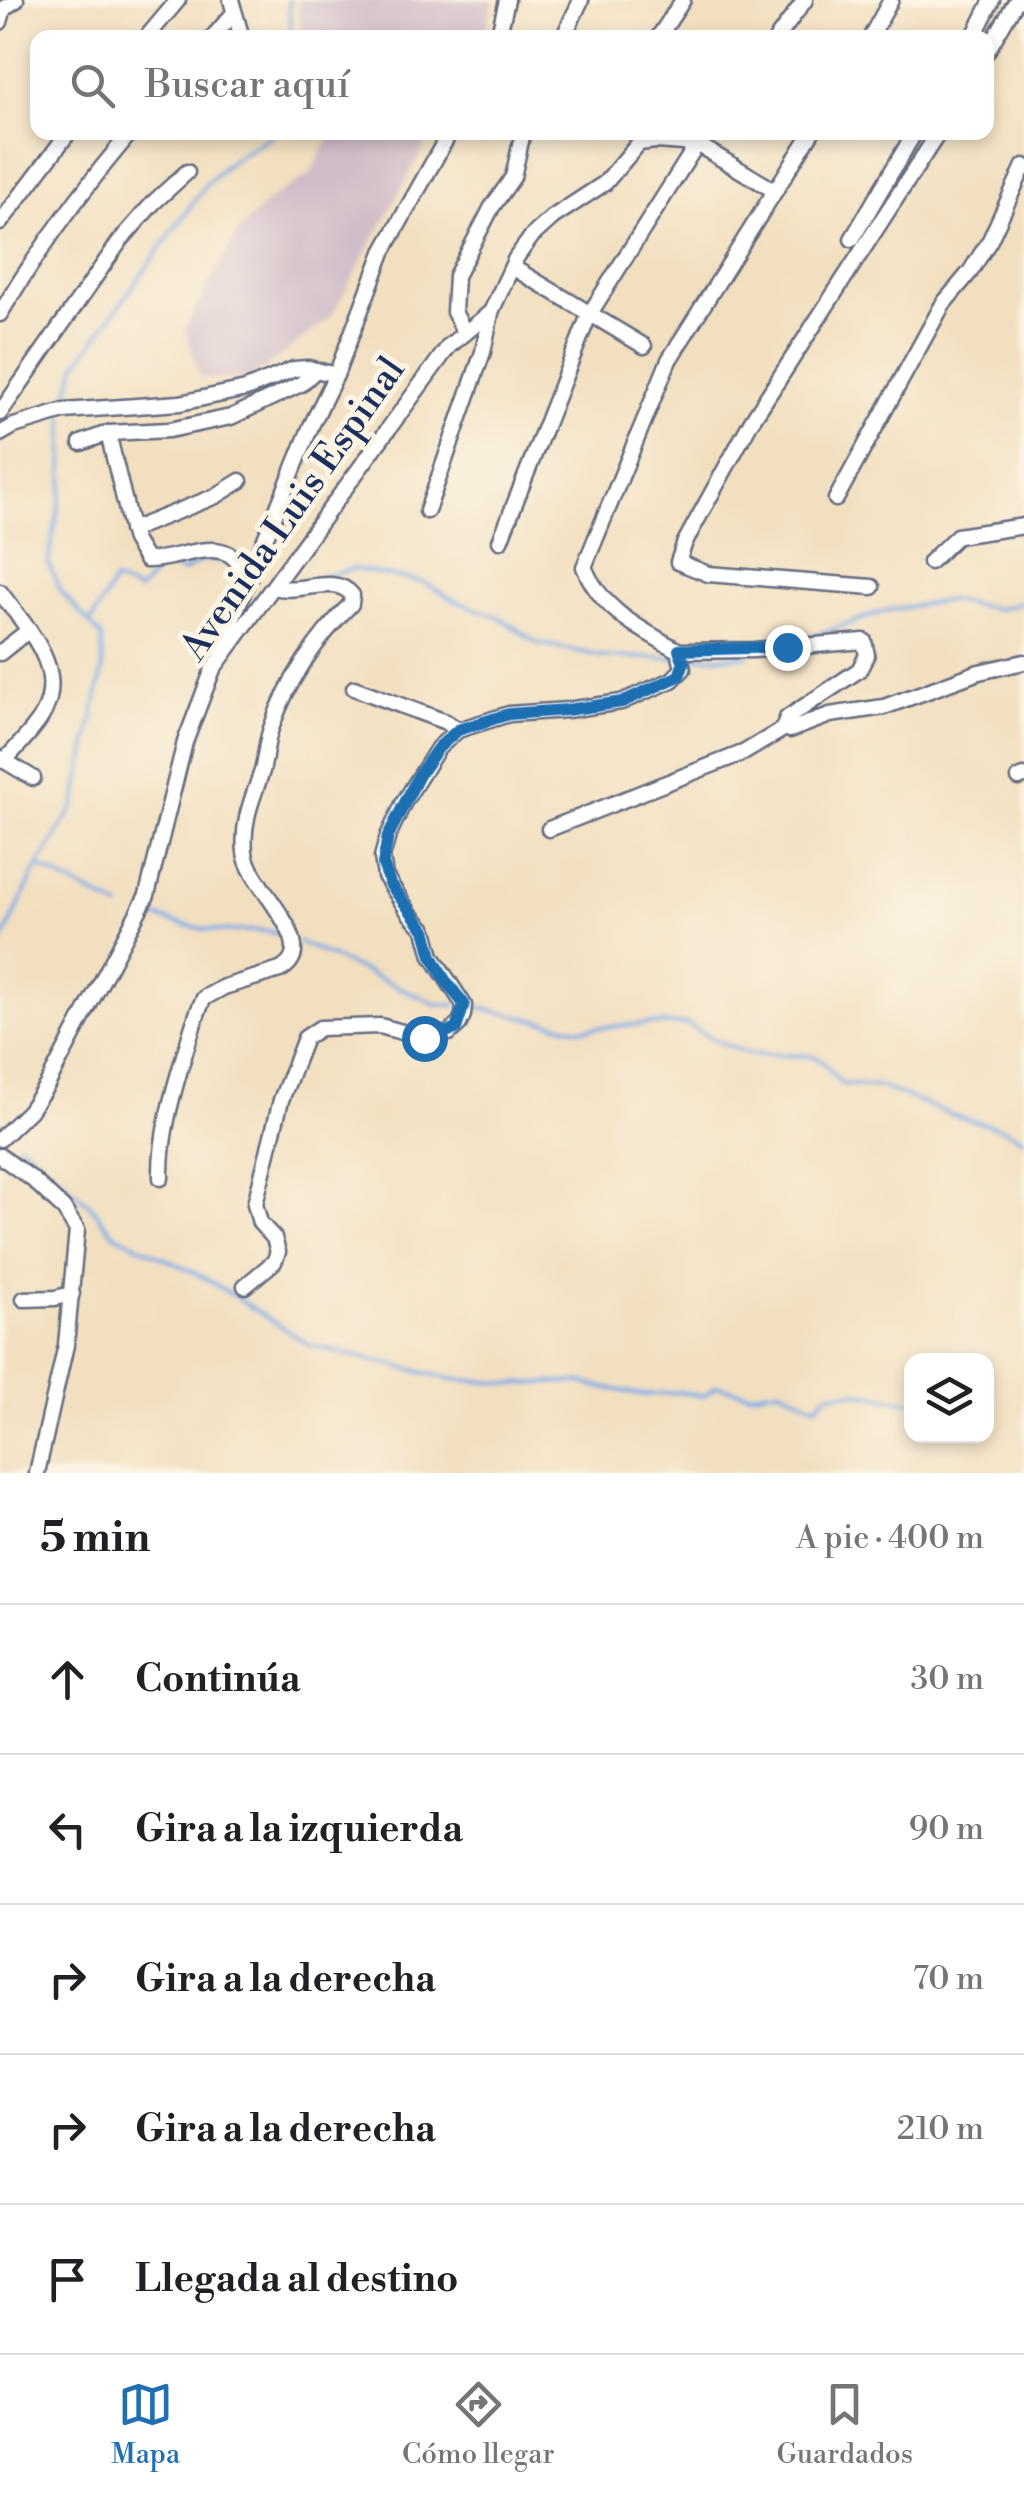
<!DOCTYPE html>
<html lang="es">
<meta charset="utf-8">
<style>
body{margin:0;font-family:"Libre Bodoni",serif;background:#f6f6f6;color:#202124}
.controls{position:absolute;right:30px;bottom:30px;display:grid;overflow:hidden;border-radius:20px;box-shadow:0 5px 15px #0003}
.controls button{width:90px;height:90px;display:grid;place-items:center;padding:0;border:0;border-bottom:2px solid #e0e0e0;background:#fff;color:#202124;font:50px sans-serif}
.stop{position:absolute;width:30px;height:30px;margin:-22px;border:8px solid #1f6fb2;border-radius:50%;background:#fff}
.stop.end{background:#1f6fb2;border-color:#fff;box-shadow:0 2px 10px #0008}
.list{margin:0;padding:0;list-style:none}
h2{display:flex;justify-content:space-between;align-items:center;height:130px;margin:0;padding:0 40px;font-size:42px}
h2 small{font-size:32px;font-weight:400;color:#757577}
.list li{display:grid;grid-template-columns:65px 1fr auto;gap:30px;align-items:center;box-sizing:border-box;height:150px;padding:0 40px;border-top:2px solid #e0e0e0}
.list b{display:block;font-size:38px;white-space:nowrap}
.list em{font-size:32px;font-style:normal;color:#757577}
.icon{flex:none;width:55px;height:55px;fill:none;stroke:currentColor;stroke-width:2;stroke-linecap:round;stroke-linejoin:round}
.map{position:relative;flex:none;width:1024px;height:1473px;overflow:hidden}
.search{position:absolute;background:#fff;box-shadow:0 5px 15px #0003;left:30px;right:30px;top:30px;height:110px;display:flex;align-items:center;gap:25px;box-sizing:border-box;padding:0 35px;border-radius:20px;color:#757577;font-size:38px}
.sheet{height:880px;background:#fff}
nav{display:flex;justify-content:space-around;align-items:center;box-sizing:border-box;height:140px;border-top:2px solid #e0e0e0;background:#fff;font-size:28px;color:#757577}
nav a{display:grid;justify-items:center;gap:5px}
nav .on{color:#1f6fb2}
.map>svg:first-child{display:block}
.industrial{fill:#d1bdc9}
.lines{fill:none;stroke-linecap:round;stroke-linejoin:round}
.stream{stroke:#7aace6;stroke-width:4}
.minor-casing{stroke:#666d80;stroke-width:19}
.minor{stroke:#fff;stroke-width:14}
.route{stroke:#1f6fb2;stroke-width:12}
.labels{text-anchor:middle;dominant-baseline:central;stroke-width:10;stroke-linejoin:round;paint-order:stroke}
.street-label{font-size:38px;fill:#1b2f5e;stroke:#fcf5e5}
</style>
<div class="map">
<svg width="1024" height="1473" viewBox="0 0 1024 1473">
<rect width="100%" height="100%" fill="#fcf5e5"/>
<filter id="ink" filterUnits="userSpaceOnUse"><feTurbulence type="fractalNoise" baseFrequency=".01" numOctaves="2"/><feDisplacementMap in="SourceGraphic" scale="20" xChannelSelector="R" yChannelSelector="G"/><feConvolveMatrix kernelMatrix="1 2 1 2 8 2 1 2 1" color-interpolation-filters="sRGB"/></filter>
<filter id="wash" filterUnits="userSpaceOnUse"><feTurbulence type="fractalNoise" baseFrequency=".0048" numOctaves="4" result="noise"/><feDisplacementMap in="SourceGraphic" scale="40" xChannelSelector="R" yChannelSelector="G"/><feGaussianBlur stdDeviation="2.25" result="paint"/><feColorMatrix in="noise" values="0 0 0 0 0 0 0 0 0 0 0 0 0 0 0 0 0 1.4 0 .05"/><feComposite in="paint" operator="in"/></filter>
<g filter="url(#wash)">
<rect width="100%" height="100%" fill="#f2dfbf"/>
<g class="industrial">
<path d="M299,0H493L484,38L305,37L298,15Z"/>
<path d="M332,133H432L331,317L250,379L200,378L185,329L237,233L270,199L310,174Z"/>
</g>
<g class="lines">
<g class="stream">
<path d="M289,0L290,27L294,38"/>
<path d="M64,408L76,366L205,186L228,163L277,132"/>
<path d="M303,581L354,569L423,582L456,601L501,618L537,643L606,657L678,658"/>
<path d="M91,622L114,581L139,591L163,564L183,572L201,560L223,561"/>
<path d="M806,639L884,611L949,600L997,609L1024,602"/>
<path d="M686,658L749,656"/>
<path d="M39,867L120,908"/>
<path d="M156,917C178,924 198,929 221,931C243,932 265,927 286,937"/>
<path d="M299,942L436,1004L456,1005"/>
<path d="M0,947L33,875L75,805L103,667L102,637L61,592L48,563L63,486L64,417"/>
<path d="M466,1005L580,1029L645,1024H687L712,1039L750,1054L814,1056L824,1063L841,1084L881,1087L955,1116L1001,1128L1024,1139"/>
<path d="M19,1143L91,1206L114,1234L207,1279L310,1345L451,1379L513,1384L577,1382L643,1395L681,1392L704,1396L716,1386L749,1393L781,1389L816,1406L828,1394L853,1392L912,1402"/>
</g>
</g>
</g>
<g filter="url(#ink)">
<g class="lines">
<g class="minor-casing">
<g id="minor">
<path d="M231,0L242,38"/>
<path d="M0,22L4,8L16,0"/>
<path d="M146,38L178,0"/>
<path d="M212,38L233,14"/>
<path d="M498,38L507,0"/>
<path d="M563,38L581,0"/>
<path d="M658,38L683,0"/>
<path d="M777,38L805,0"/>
<path d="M870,38L891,0"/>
<path d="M973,38L992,0"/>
<path d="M986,53L1017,0"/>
<path d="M0,223L69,132"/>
<path d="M852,239L915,132"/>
<path d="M512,267L644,346"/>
<path d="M0,314C38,250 83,189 131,132"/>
<path d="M465,333L454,312L456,276L492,207L513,177L523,132"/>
<path d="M0,413L120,241L153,203L187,172"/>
<path d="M108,433L134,540L146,560C180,562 236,524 246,584"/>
<path d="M0,434L14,426L64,411L180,403L246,389L294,369L308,368L336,375"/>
<path d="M81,443L108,433L169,430L231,417L301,384L316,370"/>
<path d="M836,499L943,304L970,272L990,240L1024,166"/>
<path d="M427,511L483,352L491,313"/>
<path d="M131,530L216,496L240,481"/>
<path d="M500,541L589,315L697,144L775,191"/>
<path d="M930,562L957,536L1024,526"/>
<path d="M872,587L708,574L678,562L685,542L751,422L939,132"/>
<path d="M0,592C27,629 71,671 40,719C30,734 16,748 4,761"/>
<path d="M221,647L311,426L336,375L383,252L450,132"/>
<path d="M679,651L754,650L864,641L867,655L859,670L787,718L784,726L790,730L830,715L884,707L979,672L1024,662"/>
<path d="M0,653L29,630"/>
<path d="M354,688L446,722L458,730"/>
<path d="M0,758L33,778"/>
<path d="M1019,778L1024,776"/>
<path d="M549,829L745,752L785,728"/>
<path d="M0,1139L29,1111L47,1085L147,895L185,742L213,669L449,346L491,312L516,258L532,236L553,217L605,183L639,143L656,141L697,144L706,132"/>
<path d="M0,1156L32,1179L63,1208L77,1230L66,1345L37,1473"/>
<path d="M161,1178C160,1135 173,1093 185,1052C191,1034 195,1015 204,998L224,987L280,970C325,945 248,887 245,852C242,821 252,800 262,771C266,756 266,740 272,726C287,681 318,637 351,604L352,595C335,573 299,595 275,587"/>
<path d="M245,1286L274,1262L278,1252L274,1238L260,1223L255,1204L281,1100L305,1038L320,1028L380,1026L424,1038L449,1033L459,1024L463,1015L464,1005L432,956L425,930L410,914L385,876L382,857L388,836L404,802L438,748L458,730L509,714L567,710L621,702L672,680L683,669L679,651C639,628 602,611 584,567L669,360L812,132"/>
<path d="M24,1299L55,1298L72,1294"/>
</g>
</g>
<use href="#minor" class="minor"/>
</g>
</g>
<g class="lines" filter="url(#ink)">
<path class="route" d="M424,1038L456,1029L464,1004L445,980L432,956L425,930L390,884L383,864L388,836L419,775L438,748L458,730L509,714L567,710L622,702L679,676L684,662L679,650L787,647"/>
</g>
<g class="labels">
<g class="street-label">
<text transform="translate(293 509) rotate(-55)">Avenida Luis Espinal</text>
</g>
</g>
</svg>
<div class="controls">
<button><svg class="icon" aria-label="layers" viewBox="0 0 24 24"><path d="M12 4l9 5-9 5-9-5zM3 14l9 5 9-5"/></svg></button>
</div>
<div class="stop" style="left:424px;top:1038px"></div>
<div class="stop end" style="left:787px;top:647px"></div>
<div class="search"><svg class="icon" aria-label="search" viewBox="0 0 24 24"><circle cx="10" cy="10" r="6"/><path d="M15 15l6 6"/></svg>Buscar aquí</div>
</div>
<section class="sheet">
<h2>5 min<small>A pie · 400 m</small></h2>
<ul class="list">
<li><svg class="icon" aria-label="ahead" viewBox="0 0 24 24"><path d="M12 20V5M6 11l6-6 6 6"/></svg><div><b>Continúa</b></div><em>30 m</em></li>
<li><svg class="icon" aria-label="left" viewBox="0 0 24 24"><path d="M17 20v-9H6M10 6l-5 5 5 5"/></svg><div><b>Gira a la izquierda</b></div><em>90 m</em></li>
<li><svg class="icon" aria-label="right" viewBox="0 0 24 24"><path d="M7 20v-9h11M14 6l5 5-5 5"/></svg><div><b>Gira a la derecha</b></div><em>70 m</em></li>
<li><svg class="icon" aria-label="right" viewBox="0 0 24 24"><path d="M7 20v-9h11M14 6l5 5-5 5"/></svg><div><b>Gira a la derecha</b></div><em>210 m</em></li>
<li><svg class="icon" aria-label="arrive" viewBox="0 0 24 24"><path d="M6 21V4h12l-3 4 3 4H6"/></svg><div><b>Llegada al destino</b></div></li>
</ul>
</section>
<nav>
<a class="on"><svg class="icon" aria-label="map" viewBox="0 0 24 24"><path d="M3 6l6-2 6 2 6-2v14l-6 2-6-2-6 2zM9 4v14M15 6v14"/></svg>Mapa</a>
<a><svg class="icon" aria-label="directions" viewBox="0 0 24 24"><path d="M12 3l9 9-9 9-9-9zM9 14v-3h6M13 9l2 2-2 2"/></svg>Cómo llegar</a>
<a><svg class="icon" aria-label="saved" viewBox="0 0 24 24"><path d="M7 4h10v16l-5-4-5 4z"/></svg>Guardados</a>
</nav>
